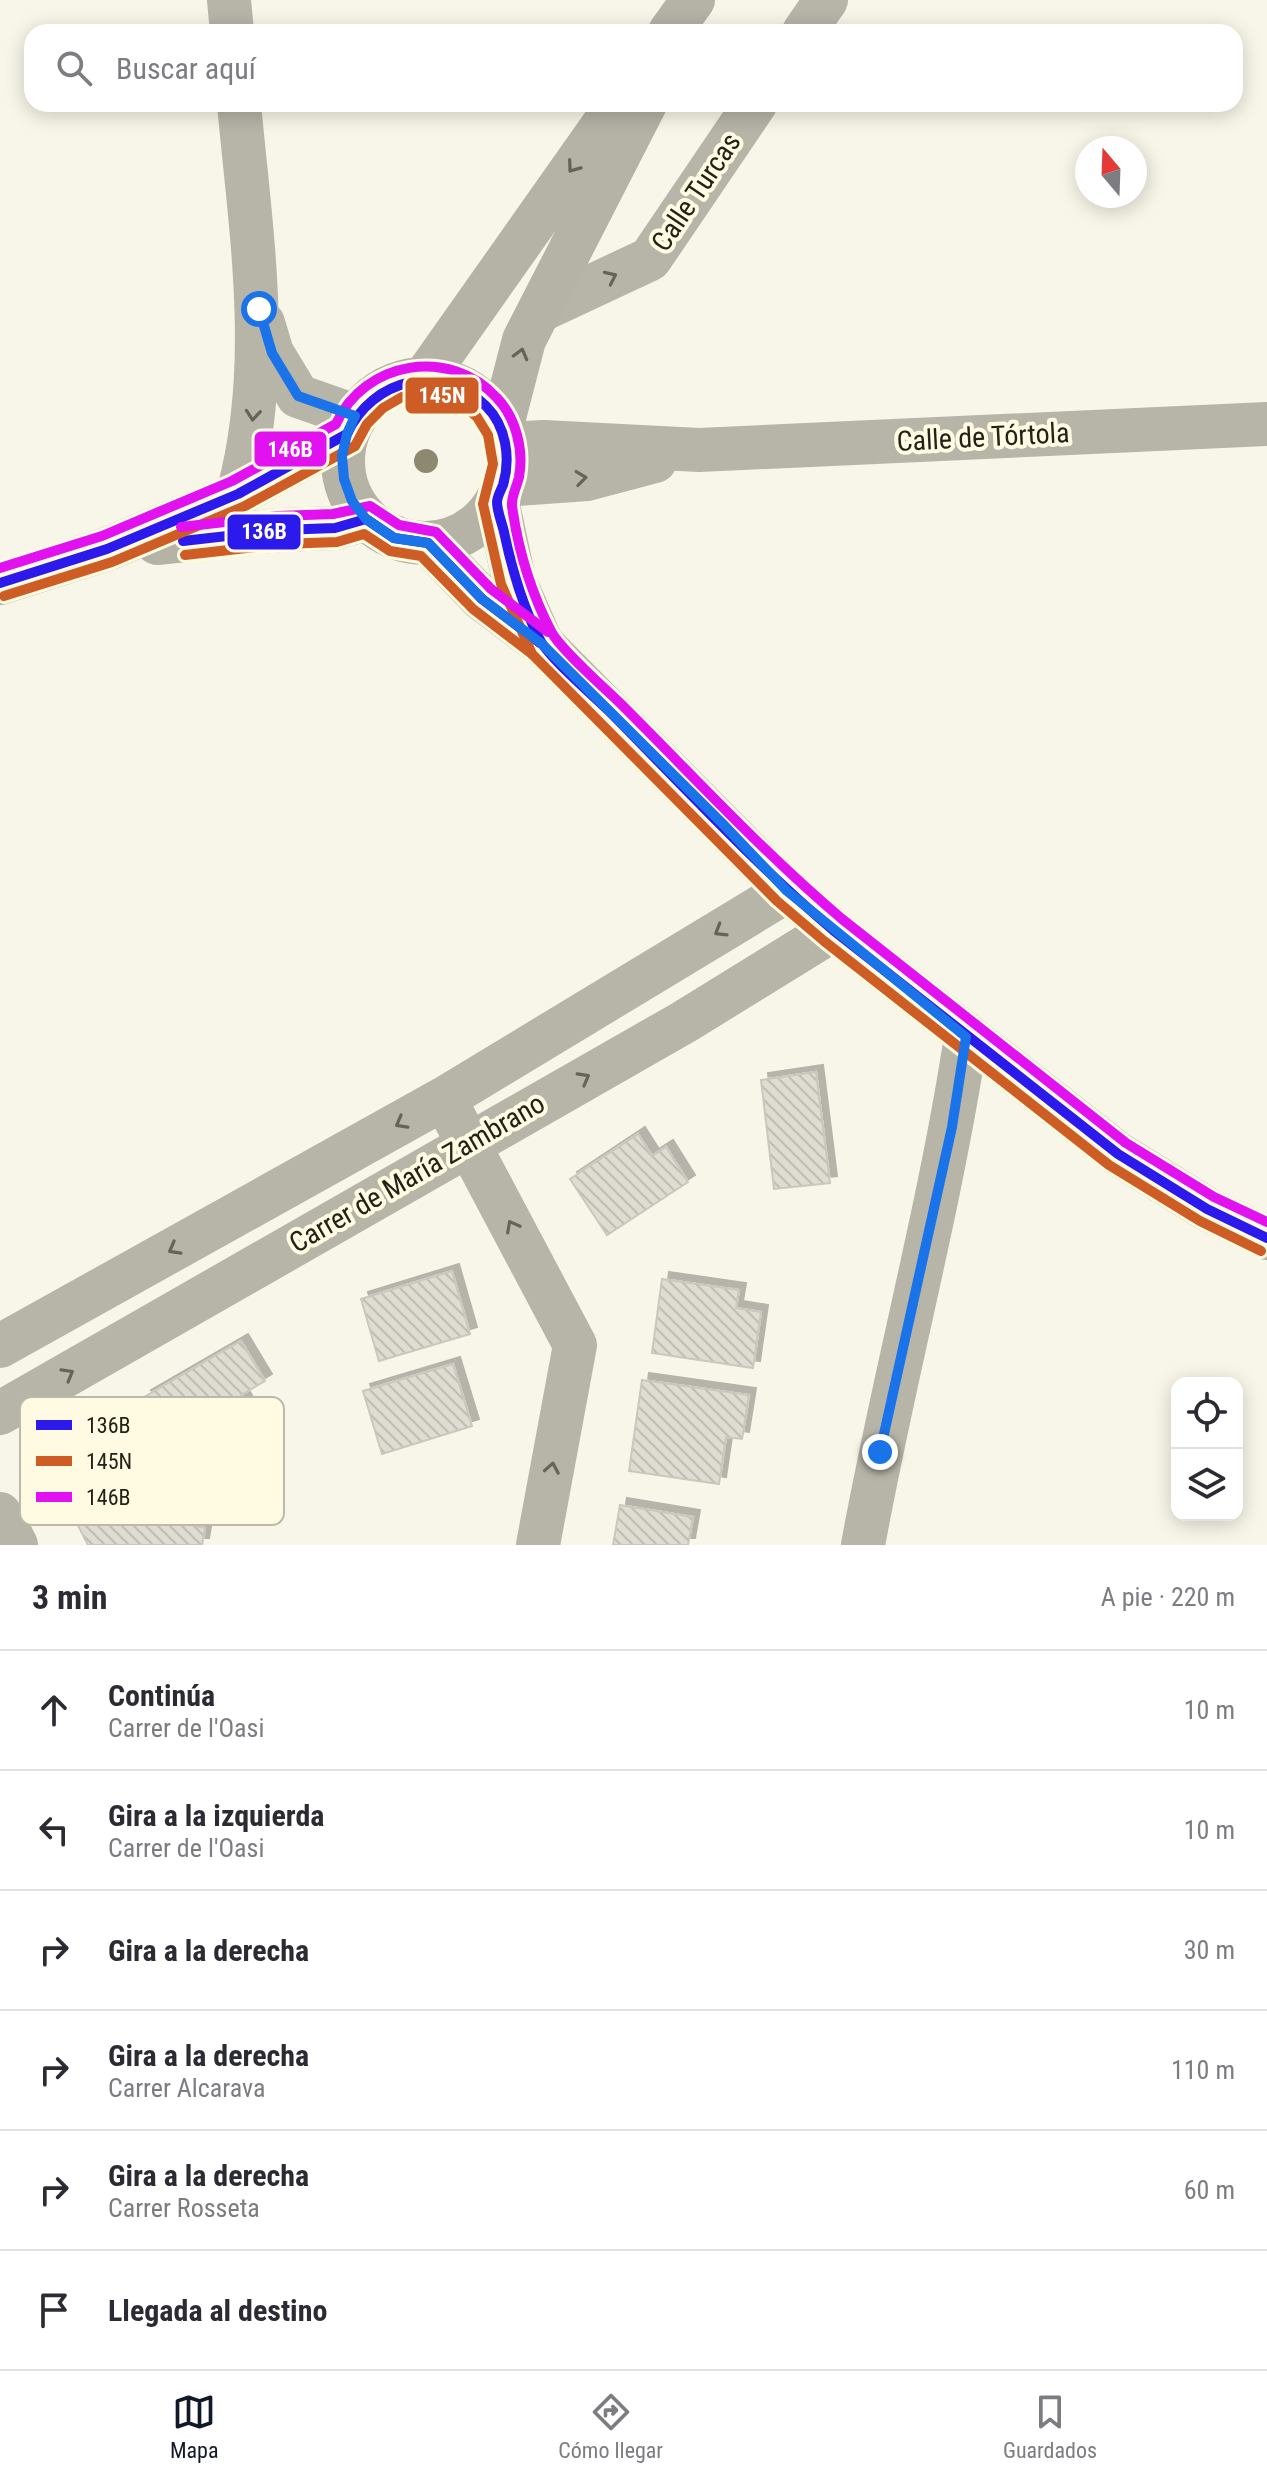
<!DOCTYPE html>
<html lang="es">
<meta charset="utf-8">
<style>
body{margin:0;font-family:"Roboto Condensed",sans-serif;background:#f7f7f7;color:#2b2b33}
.controls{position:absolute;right:24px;bottom:24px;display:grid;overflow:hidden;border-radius:16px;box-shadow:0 4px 20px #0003}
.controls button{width:72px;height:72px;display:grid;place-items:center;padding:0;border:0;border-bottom:2px solid #e1e1e2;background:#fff;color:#2b2b33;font:40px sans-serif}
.compass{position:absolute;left:1075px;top:136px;width:72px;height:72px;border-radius:50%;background:#fff;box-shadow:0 4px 20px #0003;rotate:341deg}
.stop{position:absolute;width:24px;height:24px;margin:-18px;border:6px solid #1a73e8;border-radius:50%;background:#fff}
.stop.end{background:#1a73e8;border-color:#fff;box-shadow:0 2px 8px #0008}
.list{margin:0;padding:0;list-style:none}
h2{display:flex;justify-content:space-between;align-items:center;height:104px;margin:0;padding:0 32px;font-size:34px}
h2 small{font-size:26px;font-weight:400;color:#7c7c81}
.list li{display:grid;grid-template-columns:52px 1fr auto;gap:24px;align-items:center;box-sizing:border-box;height:120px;padding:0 32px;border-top:2px solid #e1e1e2}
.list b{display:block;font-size:30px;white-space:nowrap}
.list p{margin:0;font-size:26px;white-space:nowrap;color:#7c7c81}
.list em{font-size:26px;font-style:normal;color:#7c7c81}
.icon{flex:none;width:44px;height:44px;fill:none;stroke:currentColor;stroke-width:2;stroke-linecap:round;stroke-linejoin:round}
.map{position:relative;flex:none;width:1267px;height:1545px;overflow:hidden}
.search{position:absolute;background:#fff;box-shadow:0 4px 20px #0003;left:24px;right:24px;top:24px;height:88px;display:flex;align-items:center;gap:20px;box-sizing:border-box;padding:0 28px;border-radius:24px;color:#7c7c81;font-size:30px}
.sheet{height:824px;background:#fff}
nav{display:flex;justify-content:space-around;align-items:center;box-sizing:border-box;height:112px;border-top:2px solid #e1e1e2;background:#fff;font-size:22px;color:#7c7c81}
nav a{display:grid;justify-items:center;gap:4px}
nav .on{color:#111827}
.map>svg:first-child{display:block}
.building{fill:url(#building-back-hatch);stroke:#cac8bd;stroke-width:2;filter:url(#shadow)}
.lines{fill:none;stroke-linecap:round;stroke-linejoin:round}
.minor{stroke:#b7b5a8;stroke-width:44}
.secondary{stroke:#b5b3a6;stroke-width:44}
.bus-1-casing{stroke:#fefbe2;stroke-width:16}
.bus-2-casing{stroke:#fefbe2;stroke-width:16}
.bus-3-casing{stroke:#fefbe2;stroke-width:16}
.bus-1{stroke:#2b1aeb;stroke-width:10}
.bus-2{stroke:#cd5d24;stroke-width:10}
.bus-3{stroke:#e211f0;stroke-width:10}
.tree{fill:#8c8970}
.oneway{stroke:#656358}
.oneway2{stroke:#666459}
.route{stroke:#1a73e8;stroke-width:10}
.labels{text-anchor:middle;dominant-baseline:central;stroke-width:8;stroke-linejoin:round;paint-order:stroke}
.street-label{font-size:28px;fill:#232219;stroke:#fefbe2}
.key{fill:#fefbe2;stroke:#bcbaa6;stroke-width:2}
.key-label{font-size:22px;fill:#232219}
.line-badge{stroke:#fefbe2;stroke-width:3}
.badge-label{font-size:22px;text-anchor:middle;font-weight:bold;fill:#fff}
</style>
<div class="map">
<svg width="1267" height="1545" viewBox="0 0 1267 1545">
<defs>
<pattern id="building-back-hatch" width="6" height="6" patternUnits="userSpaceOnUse" patternTransform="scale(2)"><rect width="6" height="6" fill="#dfddd2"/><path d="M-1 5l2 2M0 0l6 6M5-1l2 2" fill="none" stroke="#bfbdb4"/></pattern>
<filter id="shadow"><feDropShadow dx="7" dy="-7" stdDeviation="0" flood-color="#0004"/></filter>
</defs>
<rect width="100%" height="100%" fill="#f8f6e8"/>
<g class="building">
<path d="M816,1072L830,1183L774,1189L761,1080Z"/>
<path d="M638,1134L652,1156L666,1147L688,1182L607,1235L570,1179Z"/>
<path d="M452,1271L470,1334L379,1361L361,1299Z"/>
<path d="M662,1279L739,1290L736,1308L761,1312L753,1368L652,1353Z"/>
<path d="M241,1341L265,1381L241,1395L253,1417L230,1430L243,1450L209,1470L202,1459L185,1469L144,1397Z"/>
<path d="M453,1364L472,1426L382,1454L363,1391Z"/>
<path d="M642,1380L749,1395L742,1439L726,1437L719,1484L629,1471Z"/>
<path d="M105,1444L143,1515L205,1528L202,1545H88L50,1471Z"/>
<path d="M620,1505L693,1517L688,1545H613Z"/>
</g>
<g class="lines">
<g class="minor">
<path d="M229,0L232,32"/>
<path d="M804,32L826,0"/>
<path d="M541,310L650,259L755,104"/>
<path d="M263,323L272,353L298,396L355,416"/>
<path d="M505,444L544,442L699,450L1267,424"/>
<path d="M503,485L587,479L655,461"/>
<path d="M238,494C273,366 251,234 239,104"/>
<path d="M497,501L514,580L541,642"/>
<path d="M428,543L482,599L542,644L787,891L833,930L1118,1154L1207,1209L1267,1238"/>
<path d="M454,1117L575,1345L538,1545"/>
<path d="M0,1346L445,1098L787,891"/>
<path d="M0,1413L684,1022L833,930"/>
<path d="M0,1514L16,1545"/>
<path d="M863,1545C894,1375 940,1208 966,1037"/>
</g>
<g class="secondary">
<path d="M670,32L693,0"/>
<path d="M424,379L618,104"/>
<circle cx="425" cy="461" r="82"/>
<path d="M501,429L524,340L645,104"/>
<path d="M157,543L280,530L335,528L366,519"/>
<path d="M0,583L107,549L238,494L347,434"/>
</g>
<g class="bus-1-casing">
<g id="bus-1">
<path d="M183,541L280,530L335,528L366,519L394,538L428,543L482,599L540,643"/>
<path d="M0,583L107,549L238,494L347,434C372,379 441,361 486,406C506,426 511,458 503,485C501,490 497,497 497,502C497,511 502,523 504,532C512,570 522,605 540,640C550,659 595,697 612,714C684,787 754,863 833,930L1118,1154L1207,1209L1267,1238"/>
</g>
</g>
<g class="bus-2-casing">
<g id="bus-2">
<path d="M185,555L281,544L337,542L364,534L390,551L421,556L473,609L532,654"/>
<path d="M4,596L112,562L245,506L355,446L367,424L383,408L402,397L424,393L444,396L462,404L477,417L488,435L493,464L483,504L501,584L532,654L777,901L824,941L1109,1165L1200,1221L1261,1251"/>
</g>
</g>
<g class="bus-3-casing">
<g id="bus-3">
<path d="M181,527L278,516L333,514L370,506L399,525L436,532L491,589L548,632"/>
<path d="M0,568L102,536L232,481L336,424C364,361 450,346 497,398C516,418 524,450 519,477C517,486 511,497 512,506C518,549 532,595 552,633C563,652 607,690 624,707C696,779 765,854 842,919L1126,1143L1214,1197L1267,1222"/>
</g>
</g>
<use href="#bus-1" class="bus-1"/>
<use href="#bus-2" class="bus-2"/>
<use href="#bus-3" class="bus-3"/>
</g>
<circle class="tree" cx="426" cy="461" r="12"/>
<defs><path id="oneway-chevron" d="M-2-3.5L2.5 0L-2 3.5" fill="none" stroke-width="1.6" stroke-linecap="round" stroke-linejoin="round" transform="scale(2)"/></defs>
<g class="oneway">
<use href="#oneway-chevron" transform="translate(573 167) rotate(126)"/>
<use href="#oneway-chevron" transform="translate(521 354) rotate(-75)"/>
</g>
<g class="oneway2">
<use href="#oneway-chevron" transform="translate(611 277) rotate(-25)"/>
<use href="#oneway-chevron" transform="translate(253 415) rotate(95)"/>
<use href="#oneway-chevron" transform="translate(581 478) rotate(-7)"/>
<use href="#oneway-chevron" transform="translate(720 931) rotate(149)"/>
<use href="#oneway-chevron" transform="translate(584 1078) rotate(-29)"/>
<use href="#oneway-chevron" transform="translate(401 1123) rotate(151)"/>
<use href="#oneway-chevron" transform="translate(512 1226) rotate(-118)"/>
<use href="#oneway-chevron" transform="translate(174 1249) rotate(151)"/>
<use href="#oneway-chevron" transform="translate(68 1374) rotate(-30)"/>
<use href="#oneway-chevron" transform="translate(552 1468) rotate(-80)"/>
</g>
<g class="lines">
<path class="route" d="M259,309L272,353L298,396L355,416L347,434L342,456L344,479L352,501L366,519L394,538L428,543L482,599L542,644L721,822L787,891L966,1037L952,1127L880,1452"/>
</g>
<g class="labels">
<g class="street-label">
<text transform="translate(696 192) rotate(-56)">Calle Turcas</text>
<text transform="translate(983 437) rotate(-3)">Calle de Tórtola</text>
<text transform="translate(417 1173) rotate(-30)">Carrer de María Zambrano</text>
</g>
</g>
<rect x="20" y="1397" width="264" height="128" rx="12" class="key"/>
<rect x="36" y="1420" width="36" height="10" fill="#2b1aeb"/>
<rect x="36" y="1456" width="36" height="10" fill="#cd5d24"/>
<rect x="36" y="1492" width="36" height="10" fill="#e211f0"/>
<g class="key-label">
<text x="86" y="1433">136B</text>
<text x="86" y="1469">145N</text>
<text x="86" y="1505">146B</text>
</g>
<g class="line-badge">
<rect x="404" y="376" width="76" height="39" rx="8" fill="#cd5d24"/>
<rect x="253" y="430" width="75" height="38" rx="8" fill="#e211f0"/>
<rect x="226" y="513" width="76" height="38" rx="8" fill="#2b1aeb"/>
</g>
<g class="badge-label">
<text x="442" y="403">145N</text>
<text x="290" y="457">146B</text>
<text x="264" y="539">136B</text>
</g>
</svg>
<div class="controls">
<button><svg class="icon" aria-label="locate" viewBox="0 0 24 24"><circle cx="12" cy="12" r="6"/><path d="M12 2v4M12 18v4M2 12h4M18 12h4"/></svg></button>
<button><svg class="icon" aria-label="layers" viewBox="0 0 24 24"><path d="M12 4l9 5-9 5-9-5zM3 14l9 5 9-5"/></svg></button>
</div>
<svg class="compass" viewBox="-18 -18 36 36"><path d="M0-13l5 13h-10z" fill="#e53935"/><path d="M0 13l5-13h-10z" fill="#7c7c81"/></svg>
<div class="stop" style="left:259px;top:309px"></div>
<div class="stop end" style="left:880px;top:1452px"></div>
<div class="search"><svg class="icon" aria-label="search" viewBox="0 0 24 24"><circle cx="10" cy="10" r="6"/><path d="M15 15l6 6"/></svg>Buscar aquí</div>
</div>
<section class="sheet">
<h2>3 min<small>A pie · 220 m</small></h2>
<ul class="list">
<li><svg class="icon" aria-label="ahead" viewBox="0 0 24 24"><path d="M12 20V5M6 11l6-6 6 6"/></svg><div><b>Continúa</b><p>Carrer de l'Oasi</p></div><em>10 m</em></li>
<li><svg class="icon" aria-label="left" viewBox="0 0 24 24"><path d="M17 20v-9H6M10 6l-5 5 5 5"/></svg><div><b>Gira a la izquierda</b><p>Carrer de l'Oasi</p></div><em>10 m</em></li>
<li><svg class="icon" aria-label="right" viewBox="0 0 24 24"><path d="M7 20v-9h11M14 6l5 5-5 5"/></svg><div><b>Gira a la derecha</b></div><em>30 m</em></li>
<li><svg class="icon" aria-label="right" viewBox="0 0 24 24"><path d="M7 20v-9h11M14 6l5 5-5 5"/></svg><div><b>Gira a la derecha</b><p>Carrer Alcarava</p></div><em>110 m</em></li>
<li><svg class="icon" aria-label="right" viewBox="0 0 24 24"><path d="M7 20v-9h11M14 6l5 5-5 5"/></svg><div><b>Gira a la derecha</b><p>Carrer Rosseta</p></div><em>60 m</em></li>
<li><svg class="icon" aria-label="arrive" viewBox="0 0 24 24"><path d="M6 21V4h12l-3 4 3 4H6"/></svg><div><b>Llegada al destino</b></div></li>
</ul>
</section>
<nav>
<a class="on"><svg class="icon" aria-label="map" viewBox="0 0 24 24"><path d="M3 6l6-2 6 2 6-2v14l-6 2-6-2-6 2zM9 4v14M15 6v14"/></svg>Mapa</a>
<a><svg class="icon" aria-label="directions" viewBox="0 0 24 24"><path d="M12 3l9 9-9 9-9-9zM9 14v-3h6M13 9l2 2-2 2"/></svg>Cómo llegar</a>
<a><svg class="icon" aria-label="saved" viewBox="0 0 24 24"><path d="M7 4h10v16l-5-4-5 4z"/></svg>Guardados</a>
</nav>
